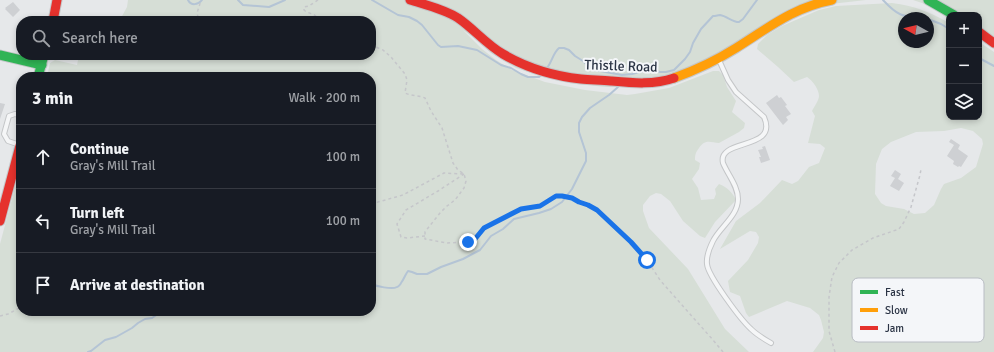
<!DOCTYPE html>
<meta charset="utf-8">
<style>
body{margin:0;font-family:Signika,sans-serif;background:#242831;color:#f1f3f6}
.controls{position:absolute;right:12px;top:12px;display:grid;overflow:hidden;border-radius:8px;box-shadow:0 2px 6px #0003}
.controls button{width:36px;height:36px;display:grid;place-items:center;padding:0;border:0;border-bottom:1px solid #363941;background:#171b24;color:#f1f3f6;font:20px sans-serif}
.compass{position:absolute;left:898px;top:12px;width:36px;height:36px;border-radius:50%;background:#171b24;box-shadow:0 2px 6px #0003;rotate:278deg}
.stop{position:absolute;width:12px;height:12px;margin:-9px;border:3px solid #1a73e8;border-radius:50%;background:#fff}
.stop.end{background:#1a73e8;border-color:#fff;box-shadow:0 1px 4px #0008}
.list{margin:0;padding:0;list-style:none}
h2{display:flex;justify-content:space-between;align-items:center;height:52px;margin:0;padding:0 16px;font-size:17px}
h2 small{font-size:13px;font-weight:400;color:#9ea1a6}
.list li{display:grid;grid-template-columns:26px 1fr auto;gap:12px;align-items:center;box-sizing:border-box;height:64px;padding:0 16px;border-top:1px solid #363941}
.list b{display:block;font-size:15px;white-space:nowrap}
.list p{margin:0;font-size:13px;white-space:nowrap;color:#9ea1a6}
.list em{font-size:13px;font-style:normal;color:#9ea1a6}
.icon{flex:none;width:22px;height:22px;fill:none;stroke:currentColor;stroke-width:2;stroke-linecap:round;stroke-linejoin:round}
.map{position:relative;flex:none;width:994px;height:352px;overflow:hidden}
.search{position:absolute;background:#171b24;box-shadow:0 2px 6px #0003;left:16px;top:16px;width:360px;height:44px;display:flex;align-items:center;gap:10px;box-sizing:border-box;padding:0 14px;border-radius:16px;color:#9ea1a6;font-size:15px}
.panel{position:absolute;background:#171b24;box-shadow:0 2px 6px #0003;left:16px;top:72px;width:360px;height:244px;border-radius:16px}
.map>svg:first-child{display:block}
.green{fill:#d6ded6;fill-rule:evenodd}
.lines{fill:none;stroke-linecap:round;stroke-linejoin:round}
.stream{stroke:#b4c4d5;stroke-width:2}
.building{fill:#ced0d3}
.lane-casing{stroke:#c4c6c8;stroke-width:6}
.fast-casing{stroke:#c4c6c8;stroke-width:11}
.slow-casing{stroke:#c4c6c8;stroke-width:11}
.jam-casing{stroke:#c4c6c8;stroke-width:11}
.path{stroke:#c5c6ca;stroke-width:1.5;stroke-dasharray:3 3;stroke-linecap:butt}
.lane{stroke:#f5f6f7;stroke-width:4}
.fast{stroke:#30b455;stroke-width:9}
.slow{stroke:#ff9f0a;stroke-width:9}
.jam{stroke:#e5322d;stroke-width:9}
.route{stroke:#1a73e8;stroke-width:5}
.labels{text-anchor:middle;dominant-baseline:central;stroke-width:4;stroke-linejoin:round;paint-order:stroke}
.street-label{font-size:14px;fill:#2b3445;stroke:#f4f6f9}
.key{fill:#f4f6f9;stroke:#b8bcc3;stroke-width:1}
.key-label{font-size:11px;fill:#2b3445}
</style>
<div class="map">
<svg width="994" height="352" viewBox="0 0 994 352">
<rect width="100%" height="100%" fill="#e6e8ea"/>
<g class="green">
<path d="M128,0H866L822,5L797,14L744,46L647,87H604L561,81L544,77L516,68L491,53L473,37L463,30L482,49L496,60L512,70L545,82L585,90L627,95L635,94L669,88L713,71H719L723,75L727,87L736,101L732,112L745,123L744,128L739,132L719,143C710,142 705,139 699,148C696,152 695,154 695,160L700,163L699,169L692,179L698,188L701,200L714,199L716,194L715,189L719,184C727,187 733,193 736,200L715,222L705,238L700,236L683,221L670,201L661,194L656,193L650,196L643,205V211L649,228L688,269L725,329L749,352H0V244L21,165V311H371V77H47L50,63L55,60L77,65L79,55H371V21H113L121,18L127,7Z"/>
<path d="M913,0H994V49L979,38V15H949V19L928,5Z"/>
<path d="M892,3C915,6 928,11 949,23V117H979V42L994,52V352H813L823,338L824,332L821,320L819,315L810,308L787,301L749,317L746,313L740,296L730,292L728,281L748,260L758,243L759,237L756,232L750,231L720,249L736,221L760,203L782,180L792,184L798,181L809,167L819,163L825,148L820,144L808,143L815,116L812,111C814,107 819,100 819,96C819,89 812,80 807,77L794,82L778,67L757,49L758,44L767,35L782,26L819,10L836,6ZM904,18H928V42H904ZM961,128L973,131L982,139L983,144L976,167L961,178L944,184L941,189L934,205L925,213L914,214L904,209L886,206L881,203L875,194L876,164L882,149L891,142L916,132L944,131Z"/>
</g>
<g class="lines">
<g class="stream">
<path d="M188,0C191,6 198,5 202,0"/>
<path d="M238,0L243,5L269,7L285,0"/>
<path d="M372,0L398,15L409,17L417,21L422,25L438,45L441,47L458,46L477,50L501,65L511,68L521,74L528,77H539L541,75"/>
<path d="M883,0C897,15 902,17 922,18"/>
<path d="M928,19L941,24L949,29"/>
<path d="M979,58L994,66"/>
<path d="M547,68C552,62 553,53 559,48H564L569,50L575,56L583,61L589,67L595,70L622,75L632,74L651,69L660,72H666L674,70L685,59L690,52L693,43L701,29L713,16C716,16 718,15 720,15C727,16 732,22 739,22L743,19L757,0"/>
<path d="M371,284C376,286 392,290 397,287C398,287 401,284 401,283C404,279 405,275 408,271L412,272L417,274H427L441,267L463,259L480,250L491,236L503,229L514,219L539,213L551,209L562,202L572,189L586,161V153L579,132V123L582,117L590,108L609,95L618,87"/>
<path d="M165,311L174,312L181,311"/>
<path d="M88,352L91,351L105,340L116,337L132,328L138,323L145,319L152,318L162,311"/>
</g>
</g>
<g class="building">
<path d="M13,2L20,10L13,17L5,9H6L5,8Z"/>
<path d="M777,95L779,98L781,97L787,105L785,106L791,114L786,117L788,120L783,125L766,103Z"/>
<path d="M0,103L5,104L0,119Z"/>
<path d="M951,139L960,145L958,149L968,156L961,167L959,166L958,167L953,164L954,161L947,156L954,145L949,142Z"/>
<path d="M765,146L770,160L761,163L759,157H761L758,150L763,149L762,147Z"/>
<path d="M895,170L901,174L898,179L904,183L899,191L890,186L895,178L891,176Z"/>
</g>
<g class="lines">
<g class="lane-casing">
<g id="lane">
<path d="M719,60L728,80L736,92L764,117C779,151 717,138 723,163C728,175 738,186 738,199C738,216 720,227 713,241C710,247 706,256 707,264C708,276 741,320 751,329C757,335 764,339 771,343"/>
<path d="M20,145L8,141L4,134L9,116L15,114L21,116"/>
</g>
</g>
<g class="fast-casing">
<g id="fast">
<path d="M928,0L954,15"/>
<path d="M0,55L42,65"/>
<path d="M38,77L44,55"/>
</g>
</g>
<g class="slow-casing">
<path id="slow" d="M674,78C696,70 717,60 736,48C768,28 794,7 832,0"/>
</g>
<g class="jam-casing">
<g id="jam">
<path d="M410,0C426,5 444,9 458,18C474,29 486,44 503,54C527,68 554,76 581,79C591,80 601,80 611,81C633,83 654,85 674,78"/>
<path d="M53,21L57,0"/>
<path d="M979,32L994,43"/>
<path d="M0,221L21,142"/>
</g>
</g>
<g class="path">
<path d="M318,0L309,6L304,7V10C310,15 315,12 319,21"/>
<path d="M200,3C199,10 194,14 201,20L219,19L247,21"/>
<path d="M371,45L383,50L391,57L405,74L407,80L405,93C411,96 418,95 425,98L431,111L442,128L453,163L458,170L464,174L466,181L464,188L455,200L447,206L440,213L428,228L425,232V239L447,243L468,242L475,239L484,228L521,209L540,206L556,196H562L572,198L579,202L588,205L597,210L631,242L647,260L660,280L713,340L723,352"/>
<path d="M371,204L403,195L444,173L463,174"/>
<path d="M425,236L407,238L401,237L397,224L406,210L438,191L464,174"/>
<path d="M0,316L8,314L21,307"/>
<path d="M835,352L829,331V297L832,277L839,263L852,250L873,238L899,229L904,222L911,207L920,175L921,169"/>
</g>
<use href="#lane" class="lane"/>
<use href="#fast" class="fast"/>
<use href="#slow" class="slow"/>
<use href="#jam" class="jam"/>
</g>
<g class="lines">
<path class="route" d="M468,242L475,239L484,228L521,209L540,206L556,196H562L572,198L579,202L588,205L597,210L631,242L647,260"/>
</g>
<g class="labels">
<g class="street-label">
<text transform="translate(621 66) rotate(2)">Thistle Road</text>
</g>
</g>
<rect x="852" y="278" width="132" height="64" rx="6" class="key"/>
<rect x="860" y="290" width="18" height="4" fill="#30b455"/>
<rect x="860" y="308" width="18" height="4" fill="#ff9f0a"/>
<rect x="860" y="326" width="18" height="4" fill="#e5322d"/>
<g class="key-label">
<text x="885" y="296">Fast</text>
<text x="885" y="314">Slow</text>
<text x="885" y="332">Jam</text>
</g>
</svg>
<div class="controls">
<button>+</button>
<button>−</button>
<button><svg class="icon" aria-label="layers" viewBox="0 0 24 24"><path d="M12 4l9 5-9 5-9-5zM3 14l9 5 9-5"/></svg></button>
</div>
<svg class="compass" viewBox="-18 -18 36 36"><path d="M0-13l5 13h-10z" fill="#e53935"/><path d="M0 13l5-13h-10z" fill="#9ea1a6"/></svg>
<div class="stop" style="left:647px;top:260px"></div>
<div class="stop end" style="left:468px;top:242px"></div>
<div class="search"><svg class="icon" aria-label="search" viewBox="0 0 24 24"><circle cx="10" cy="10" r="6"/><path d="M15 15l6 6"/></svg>Search here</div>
<section class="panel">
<h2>3 min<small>Walk · 200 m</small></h2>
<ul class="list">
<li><svg class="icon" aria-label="ahead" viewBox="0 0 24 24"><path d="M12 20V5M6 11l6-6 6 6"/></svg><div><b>Continue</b><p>Gray's Mill Trail</p></div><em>100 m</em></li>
<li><svg class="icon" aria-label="left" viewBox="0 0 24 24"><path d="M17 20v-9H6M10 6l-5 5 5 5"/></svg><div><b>Turn left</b><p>Gray's Mill Trail</p></div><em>100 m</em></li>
<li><svg class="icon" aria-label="arrive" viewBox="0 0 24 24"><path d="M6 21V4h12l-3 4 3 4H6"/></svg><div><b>Arrive at destination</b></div></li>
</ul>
</section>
</div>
